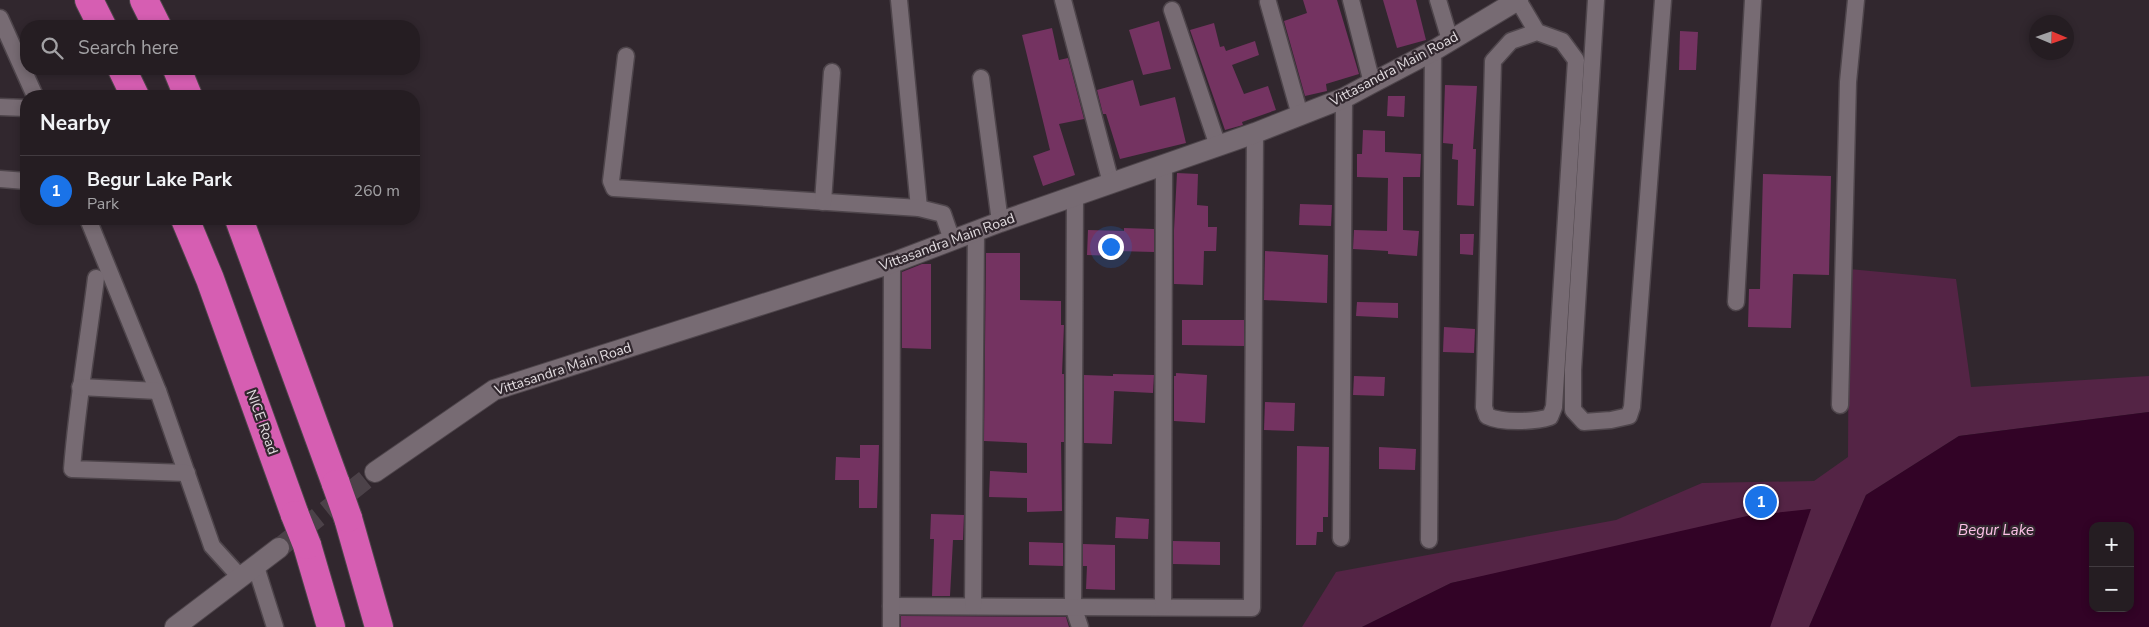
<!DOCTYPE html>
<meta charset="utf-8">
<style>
body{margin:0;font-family:"Nunito Sans",sans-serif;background:#312a2f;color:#f1f3f6}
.controls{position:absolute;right:15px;bottom:15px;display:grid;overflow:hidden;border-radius:10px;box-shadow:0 2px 8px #0003}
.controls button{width:45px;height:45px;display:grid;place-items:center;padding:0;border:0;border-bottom:1px solid #423b40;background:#251d22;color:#f1f3f6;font:25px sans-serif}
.compass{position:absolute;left:2029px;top:15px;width:45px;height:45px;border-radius:50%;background:#251d22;box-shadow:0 2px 8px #0003;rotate:92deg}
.you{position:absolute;left:1110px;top:246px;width:18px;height:18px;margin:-12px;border:4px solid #fff;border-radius:50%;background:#1a73e8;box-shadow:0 0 0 8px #1a73e833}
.badge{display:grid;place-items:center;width:32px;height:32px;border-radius:50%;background:#1a73e8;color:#fff;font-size:16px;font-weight:700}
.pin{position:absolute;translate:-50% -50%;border:2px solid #fff;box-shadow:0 1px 5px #0006}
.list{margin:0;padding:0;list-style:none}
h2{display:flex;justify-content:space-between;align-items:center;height:65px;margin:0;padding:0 20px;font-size:21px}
h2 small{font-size:16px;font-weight:400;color:#a3a2a5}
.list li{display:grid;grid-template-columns:32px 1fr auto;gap:15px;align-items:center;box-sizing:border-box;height:70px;padding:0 20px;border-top:1px solid #423b40}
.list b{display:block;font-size:19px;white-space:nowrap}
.list p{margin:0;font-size:16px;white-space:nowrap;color:#a3a2a5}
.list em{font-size:16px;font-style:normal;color:#a3a2a5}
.icon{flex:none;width:28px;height:28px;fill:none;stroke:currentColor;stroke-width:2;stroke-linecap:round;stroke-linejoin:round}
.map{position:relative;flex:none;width:2149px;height:627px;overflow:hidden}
.search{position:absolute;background:#251d22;box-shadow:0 2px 8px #0003;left:20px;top:20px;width:400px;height:55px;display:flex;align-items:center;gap:12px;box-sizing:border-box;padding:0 18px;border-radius:20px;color:#a3a2a5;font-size:19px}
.panel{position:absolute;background:#251d22;box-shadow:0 2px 8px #0003;left:20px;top:90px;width:400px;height:135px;border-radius:20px}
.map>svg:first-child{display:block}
.green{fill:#542445}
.water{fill:#320326;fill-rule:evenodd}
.building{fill:#743361}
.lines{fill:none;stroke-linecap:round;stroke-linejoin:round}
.tertiary-tunnel{stroke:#4c4249;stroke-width:20;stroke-dasharray:20 10;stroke-linecap:butt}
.minor-casing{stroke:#4e454b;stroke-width:19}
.tertiary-casing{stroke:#4e454b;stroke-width:22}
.motorway-casing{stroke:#4e454b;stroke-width:30}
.minor{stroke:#776b73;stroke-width:16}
.tertiary{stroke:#776b73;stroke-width:20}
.motorway{stroke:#d65eb2;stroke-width:28}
.motorway-bridge-casing{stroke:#4e454b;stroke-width:30;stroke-linecap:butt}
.motorway-bridge{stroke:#d65eb2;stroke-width:28}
.labels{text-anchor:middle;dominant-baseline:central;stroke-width:4.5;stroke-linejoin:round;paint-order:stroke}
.street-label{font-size:14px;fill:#e3dde1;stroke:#31272e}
.water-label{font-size:15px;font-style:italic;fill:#fcc0e6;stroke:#31272e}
</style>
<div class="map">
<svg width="2149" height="627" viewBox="0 0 2149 627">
<rect width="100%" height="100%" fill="#31272e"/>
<path class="green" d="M1849,269L1956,279L1971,387L2149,376V412L1959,436L1866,495L1809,627H1770L1810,509L1451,583L1362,627H1302L1336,572L1616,520L1702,483L1814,481L1848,457Z"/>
<g class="water">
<path d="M2149,412V627H1809L1866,495L1959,436ZM2093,526H2130V608H2093Z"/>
<path d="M1811,509L1770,627H1362L1451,583L1747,516Z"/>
</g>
<g class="building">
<path d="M1303,0H1337L1359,74L1326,84L1327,91L1305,96L1284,21L1307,13Z"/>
<path d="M1383,0H1416L1426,40L1397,48Z"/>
<path d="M1159,21L1171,69L1143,75L1129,30Z"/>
<path d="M1214,23L1220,47L1224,46L1226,51L1255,41L1259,55L1232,65L1244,94L1268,86L1276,110L1242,122L1243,125L1225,130L1190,30Z"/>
<path d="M1052,28L1059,60L1068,58L1084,119L1059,124L1075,175L1043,186L1033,156L1050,150L1022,35Z"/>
<path d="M1680,31L1698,32L1696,70H1679Z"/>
<path d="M1133,80L1140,106L1175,97L1186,143L1120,159L1106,114H1103L1097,90Z"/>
<path d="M1445,85L1477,86L1473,149H1476L1474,206L1457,205L1458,160L1452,159L1453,144L1443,143Z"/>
<path d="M1388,96H1405L1404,117L1387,116Z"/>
<path d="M1363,130L1385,131V152L1421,154L1420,177H1403V230L1419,231L1417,256L1388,254V251L1353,249L1354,230L1387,231L1388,178L1357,177V154H1362Z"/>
<path d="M1177,173L1198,174L1197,205L1208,206V227H1217L1216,251H1204L1203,285L1174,284V230Z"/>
<path d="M1763,174L1831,176L1829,275L1793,274L1791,328L1748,327L1749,289H1760Z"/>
<path d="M1300,204L1332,205L1331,226L1299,225Z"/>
<path d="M1124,228L1154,229V252L1117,251V256L1087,255L1088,230L1124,231Z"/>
<path d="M1460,234H1474L1473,255L1460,254Z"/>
<path d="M1265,251L1328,255L1327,303L1264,300Z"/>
<path d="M986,253H1020V300L1061,301V325H1064L1062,374H1064V442H1061L1062,511L1027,512V498L989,497L990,471L1027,473V443L984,441Z"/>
<path d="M922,264H931V349L902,348V272Z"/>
<path d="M1357,302L1398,303V318L1356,316Z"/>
<path d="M1182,320H1244V346L1182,345Z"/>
<path d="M1444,327L1475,329L1474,353L1443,352Z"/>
<path d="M1176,373L1207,375L1205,423L1174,421V376H1176Z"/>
<path d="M1113,374L1154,375L1153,393L1114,391L1112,444L1084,443V375L1113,376Z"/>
<path d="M1354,376L1385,377L1384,396L1353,395Z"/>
<path d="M1265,402L1295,403L1294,431L1264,430Z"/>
<path d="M860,445H879L877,508H859V480H835L836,457L860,458Z"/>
<path d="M1297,446L1329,447L1328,517H1323V532H1317L1316,545H1296Z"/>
<path d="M1379,447L1416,449L1415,470L1379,469Z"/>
<path d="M931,514L964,515L963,540H953L950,596H932L934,539H930Z"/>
<path d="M1116,517L1149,519L1148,539L1115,538Z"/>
<path d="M1173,541L1220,542V565L1173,564Z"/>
<path d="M1029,542L1063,543V566L1029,565Z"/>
<path d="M1083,544L1115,545V590L1086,589L1087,566H1083Z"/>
<path d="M901,616L1066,617L1069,627H901Z"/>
</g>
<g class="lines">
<path class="tertiary-tunnel" d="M279,548L375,472"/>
<g class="minor-casing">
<g id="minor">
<path d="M899,0L919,208"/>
<path d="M1063,0L1111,183"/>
<path d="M1351,0L1372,83"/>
<path d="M1438,0L1450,40"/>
<path d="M1518,0L1537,32L1562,41L1576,60L1554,407L1550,417C1535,422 1501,423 1487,416L1484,407L1493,61L1511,41L1537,32"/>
<path d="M1596,0L1573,370V410L1584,422L1611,420L1629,416L1632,407L1663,0"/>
<path d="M1268,2L1300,115"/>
<path d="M1172,10L1218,146"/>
<path d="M0,18L35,96"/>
<path d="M626,56L611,181L614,188L919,208L943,214L952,240"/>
<path d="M981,78L1000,222"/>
<path d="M0,107L26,108"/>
<path d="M0,179L26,181"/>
<path d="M1075,196L1073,606L1080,627"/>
<path d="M823,202L832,72"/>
<path d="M88,219L158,391L212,546L241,578"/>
<path d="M96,278C88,342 77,405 72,469L187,473"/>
<path d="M1736,302L1753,0"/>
<path d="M80,387L158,391"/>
<path d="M1840,405L1848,82L1856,0"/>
<path d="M1341,538L1344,98"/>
<path d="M1429,540L1433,51"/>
<path d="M256,567L275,627"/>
<path d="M891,606L1252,608L1255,133"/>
<path d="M973,606L976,231"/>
<path d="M1163,606L1164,165"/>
<path d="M891,627L892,263"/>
</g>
</g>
<g class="tertiary-casing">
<g id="tertiary">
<path d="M375,472L494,390L892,263L1000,222L1255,133L1344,98L1372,83L1433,51L1518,0"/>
<path d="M175,627L279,548"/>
</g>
</g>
<g class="motorway-casing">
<g id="motorway">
<path d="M89,0L102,26"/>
<path d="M144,0L157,26"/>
<path d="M122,69L135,96"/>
<path d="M177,69L188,96"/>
<path d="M185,219L210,279L295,515"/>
<path d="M239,219L336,484"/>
<path d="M348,518L379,627"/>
<path d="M307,545L331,627"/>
</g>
</g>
<use href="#minor" class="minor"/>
<use href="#tertiary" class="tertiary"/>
<use href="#motorway" class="motorway"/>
<g class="motorway-bridge-casing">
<g id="motorway-bridge">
<path d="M336,484L348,518"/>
<path d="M295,515L307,545"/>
</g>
</g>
<use href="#motorway-bridge" class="motorway-bridge"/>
</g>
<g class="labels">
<g class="street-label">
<text transform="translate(1394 69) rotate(-28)">Vittasandra Main Road</text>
<text transform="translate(947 242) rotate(-20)">Vittasandra Main Road</text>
<text transform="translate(563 369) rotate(-18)">Vittasandra Main Road</text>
<text transform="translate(262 422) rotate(70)">NICE Road</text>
</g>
<g class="water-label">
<text x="1996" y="530">Begur Lake</text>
</g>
</g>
</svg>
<div class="controls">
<button>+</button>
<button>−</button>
</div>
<svg class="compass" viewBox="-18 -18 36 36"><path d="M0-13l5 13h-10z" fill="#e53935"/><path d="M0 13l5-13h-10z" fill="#a3a2a5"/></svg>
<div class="you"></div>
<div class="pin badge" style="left:1761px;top:502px">1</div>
<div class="search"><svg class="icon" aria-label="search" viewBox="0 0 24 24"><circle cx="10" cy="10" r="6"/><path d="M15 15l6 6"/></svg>Search here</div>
<section class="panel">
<h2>Nearby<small></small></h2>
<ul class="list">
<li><span class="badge">1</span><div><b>Begur Lake Park</b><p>Park</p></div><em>260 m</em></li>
</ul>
</section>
</div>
